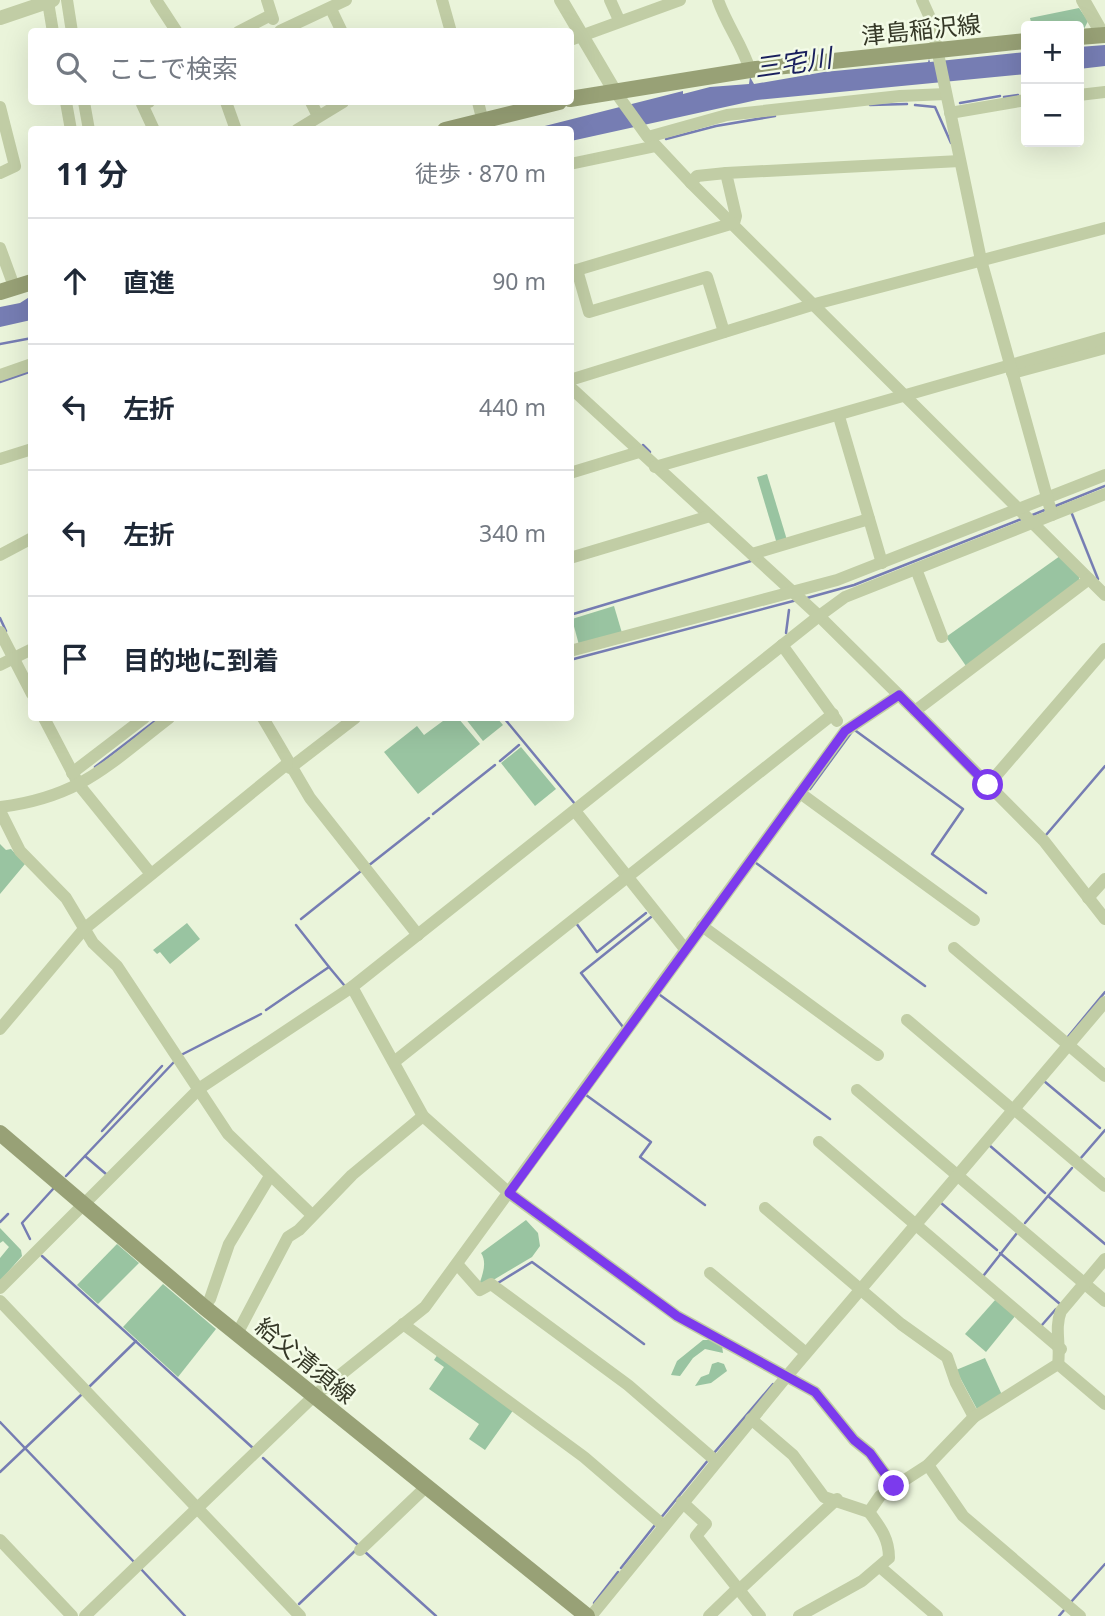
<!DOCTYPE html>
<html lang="ja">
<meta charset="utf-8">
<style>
body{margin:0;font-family:"Noto Sans","Noto Sans JP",sans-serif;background:#f2f2f3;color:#1f2937}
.controls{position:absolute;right:21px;top:21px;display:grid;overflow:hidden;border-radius:7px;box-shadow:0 7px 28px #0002}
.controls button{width:63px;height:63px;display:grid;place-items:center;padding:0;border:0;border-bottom:2px solid #e0e1e3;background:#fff;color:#1f2937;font:35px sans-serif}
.stop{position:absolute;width:21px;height:21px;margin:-16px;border:5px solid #7c3aed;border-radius:50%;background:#fff}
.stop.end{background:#7c3aed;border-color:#fff;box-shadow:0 2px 7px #0008}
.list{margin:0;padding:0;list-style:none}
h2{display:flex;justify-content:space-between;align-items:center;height:91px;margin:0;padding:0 28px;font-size:30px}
h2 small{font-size:23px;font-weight:400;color:#747a83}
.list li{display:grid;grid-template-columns:46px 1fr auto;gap:21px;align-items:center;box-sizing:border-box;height:126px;padding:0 28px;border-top:2px solid #e0e1e3}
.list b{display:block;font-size:26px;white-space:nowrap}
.list em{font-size:23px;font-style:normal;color:#747a83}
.icon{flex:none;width:38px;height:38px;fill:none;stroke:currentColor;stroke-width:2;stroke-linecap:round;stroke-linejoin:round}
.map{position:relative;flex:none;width:1105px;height:1616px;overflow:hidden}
.search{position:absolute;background:#fff;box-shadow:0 7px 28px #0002;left:28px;top:28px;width:546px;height:77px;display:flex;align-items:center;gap:18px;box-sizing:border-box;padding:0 24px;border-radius:7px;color:#747a83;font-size:26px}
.panel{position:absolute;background:#fff;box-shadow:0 7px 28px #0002;left:28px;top:126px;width:546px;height:595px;border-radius:7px}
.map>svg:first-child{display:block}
.green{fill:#99c4a1}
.water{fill:#767db3}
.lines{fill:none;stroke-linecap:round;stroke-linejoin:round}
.stream{stroke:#767db3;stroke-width:2.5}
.minor{stroke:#c1cda5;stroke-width:12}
.tertiary{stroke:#c1cda5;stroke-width:14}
.secondary{stroke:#98a176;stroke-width:16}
.route{stroke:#7c3aed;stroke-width:9}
.labels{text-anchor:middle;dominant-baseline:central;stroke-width:5;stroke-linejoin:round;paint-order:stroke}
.street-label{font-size:24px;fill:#353827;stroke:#f3fbe7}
.water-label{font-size:26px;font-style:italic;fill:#191f5d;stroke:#f3fbe7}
</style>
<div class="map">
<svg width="1105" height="1616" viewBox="0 0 1105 1616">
<rect width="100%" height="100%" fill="#eaf4da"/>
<g class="green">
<path d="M1079,8L1088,21L1084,29L1079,31V26H1032L1030,18Z"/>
<path d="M767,474L787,540L777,544L757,477Z"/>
<path d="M1060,556L1079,576V581L966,666L946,637Z"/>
<path d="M614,606L622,633L579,645L572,619Z"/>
<path d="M447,718H458L480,744L418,794L384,752L417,726L424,735Z"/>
<path d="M465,718H497L503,725L483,741Z"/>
<path d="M521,747L556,789L535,806L501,763Z"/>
<path d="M0,844L6,850L11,849L25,864L0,894Z"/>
<path d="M187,923L200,939L170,964L160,952L157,954L153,950Z"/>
<path d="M526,1220L538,1233L540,1246L532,1257L485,1285L480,1282C483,1273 487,1262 481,1253Z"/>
<path d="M0,1228L21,1250L22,1256L0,1281V1258L9,1247L3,1241L0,1243Z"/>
<path d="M117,1244L139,1263L98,1304L77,1285Z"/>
<path d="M163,1284L216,1329L178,1377L123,1327Z"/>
<path d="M996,1299L1016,1315L986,1352L965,1334Z"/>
<path d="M703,1340H710L722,1346L723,1353L705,1349L693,1358L680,1376L671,1375L677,1361Z"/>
<path d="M438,1354L514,1409L485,1450L469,1439L479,1424L429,1389L444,1367L434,1360Z"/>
<path d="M985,1358L1002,1395L978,1411L956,1370Z"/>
<path d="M718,1362L724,1364L727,1371L711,1383L695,1386L701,1377L709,1374L712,1364Z"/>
</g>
<g class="water">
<path d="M1105,45V66L1079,69V47Z"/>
<path d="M1026,52V74L757,100L571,141L570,130H529L683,91V94L710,87L749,84L750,77L754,84L824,72L928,62L929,59L930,62Z"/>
<path d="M31,296V320L0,327V307L20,303Z"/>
</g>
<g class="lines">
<g class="stream">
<path d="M1004,97L1018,95"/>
<path d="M960,103L1000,96"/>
<path d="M870,105L907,104"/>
<path d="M915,105L935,107L951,143"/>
<path d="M666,139L716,126L775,116"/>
<path d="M0,344L32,338"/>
<path d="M0,382L32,371"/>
<path d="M643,445L650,452"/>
<path d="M1053,507L1105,486"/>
<path d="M1072,514L1098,579"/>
<path d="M1030,516L1047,509"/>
<path d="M807,598L854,585L1024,518"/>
<path d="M570,615L751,561"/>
<path d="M0,618L6,631"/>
<path d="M786,633L789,610"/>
<path d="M570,660L797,600"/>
<path d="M504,718L575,804"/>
<path d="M856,731L963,809L932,854L986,893"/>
<path d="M500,761L519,745"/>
<path d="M95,767L159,718"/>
<path d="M810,789L851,733"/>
<path d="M433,814L495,765"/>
<path d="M1046,835L1105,766"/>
<path d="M756,863L925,986"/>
<path d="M368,866L429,818"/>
<path d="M301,919L361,871"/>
<path d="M576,923L597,952L646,913"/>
<path d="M296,925L329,967"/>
<path d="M660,995L830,1119"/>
<path d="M266,1010L329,967L344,985"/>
<path d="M623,1027L581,973L651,917"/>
<path d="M1067,1038L1105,992"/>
<path d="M181,1055L261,1014"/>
<path d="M1044,1081L1100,1128"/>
<path d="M586,1095L651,1142L640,1157L705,1205"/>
<path d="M102,1131L162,1066"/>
<path d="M989,1145L1045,1193"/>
<path d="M85,1156L106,1174"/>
<path d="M1080,1159L1105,1130"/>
<path d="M66,1176L174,1062"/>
<path d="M1048,1196L1105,1244"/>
<path d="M941,1203L997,1250"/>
<path d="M0,1222L8,1214"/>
<path d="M1025,1223L1072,1168"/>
<path d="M30,1239L22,1223L53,1189"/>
<path d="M1000,1253L1060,1304"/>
<path d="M42,1256L254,1449"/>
<path d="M984,1275L1017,1233"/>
<path d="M498,1283L532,1262L644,1344"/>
<path d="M1042,1325L1056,1309"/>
<path d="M89,1387L136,1341"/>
<path d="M0,1422L135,1563"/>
<path d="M714,1453L773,1384"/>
<path d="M263,1458L358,1545"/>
<path d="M0,1472L81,1395"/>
<path d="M660,1519L709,1459"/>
<path d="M364,1551L436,1616"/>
<path d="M140,1568L185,1616"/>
<path d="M621,1568L655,1525"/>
<path d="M1071,1602L1105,1564"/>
<path d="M594,1603L618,1572"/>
<path d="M299,1604L356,1550"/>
<path d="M1059,1616L1065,1609"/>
</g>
<g class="minor">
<path d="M67,0L72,32"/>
<path d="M156,0L177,32"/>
<path d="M267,0L273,19"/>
<path d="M442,0L451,32"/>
<path d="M610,0L619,20"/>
<path d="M718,0C727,26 742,44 750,70"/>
<path d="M48,2L53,32"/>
<path d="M331,9L342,32"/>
<path d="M280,31L346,0"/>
<path d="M238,32L271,15"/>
<path d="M570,40L680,0"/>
<path d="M614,90L647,136L691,183L1105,595"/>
<path d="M1079,95L1105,92"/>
<path d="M66,102L71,130"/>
<path d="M84,102L89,130"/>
<path d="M149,102L142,104L154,130"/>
<path d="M226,102L236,130"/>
<path d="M311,102L318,116"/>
<path d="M478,102L482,118"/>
<path d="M0,107L15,166L0,173"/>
<path d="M950,113L1026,100"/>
<path d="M297,130L343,102"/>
<path d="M648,137L727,115L900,96L946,94"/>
<path d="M570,164L656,146"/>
<path d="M691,183L697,176L726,173"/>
<path d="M734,223L736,216L726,173L960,161"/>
<path d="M0,248L15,289"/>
<path d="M577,270L589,312L707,277L724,332"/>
<path d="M570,272L734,223"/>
<path d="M1012,373L1105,348"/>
<path d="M0,375L32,364"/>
<path d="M570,380L815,304L1105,228"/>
<path d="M570,387L819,616L915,711L1044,841L1105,919"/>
<path d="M840,420L882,563"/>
<path d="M0,459L32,449"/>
<path d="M655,467L1105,338"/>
<path d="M570,473L639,452"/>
<path d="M1052,515L1105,494"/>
<path d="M752,554L869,519"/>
<path d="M0,555L32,538"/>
<path d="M570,558L710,516"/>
<path d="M916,569L942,637"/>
<path d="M0,632L32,694"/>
<path d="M782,645L837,721"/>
<path d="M570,651L837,580L1105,475"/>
<path d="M0,665L32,649"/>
<path d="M915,711L1089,579"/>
<path d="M44,718L79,785L151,874"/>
<path d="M263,718L310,798L418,935"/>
<path d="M290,768L355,718"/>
<path d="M72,773L144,718"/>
<path d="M988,785L1105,649"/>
<path d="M800,793L974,920"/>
<path d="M0,807C80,797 108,765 169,718"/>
<path d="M0,811L20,851L66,898L93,943L117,966L228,1134L312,1215"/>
<path d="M575,811L685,949"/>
<path d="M1088,898L1105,879"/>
<path d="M702,926L878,1055"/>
<path d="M954,948L1105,1076"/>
<path d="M352,987L423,1116L509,1193L677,1316L815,1392L854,1440L870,1453L894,1486"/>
<path d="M907,1020L1013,1110"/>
<path d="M0,1029L84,929L287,764"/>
<path d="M394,1062L833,714"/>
<path d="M857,1090L1105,1301"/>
<path d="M1014,1109L1105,1186"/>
<path d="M819,1142L1061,1349"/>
<path d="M765,1208L901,1324L947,1357L956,1383L974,1417"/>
<path d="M457,1264L480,1290L491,1284L628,1385L716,1461"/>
<path d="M710,1273L806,1353"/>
<path d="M0,1288L200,1088L352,987L819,616L845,597L1052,515L981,260L931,20L922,0"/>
<path d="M0,1301L300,1616"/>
<path d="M204,1307L210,1299L229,1244L270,1176"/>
<path d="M403,1324L584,1457L663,1525"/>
<path d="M237,1334L288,1237L299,1230L352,1175L423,1116"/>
<path d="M1058,1364L1105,1404"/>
<path d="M751,1419L793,1455L824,1497L869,1512"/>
<path d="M928,1465L963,1516L1080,1616"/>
<path d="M682,1502L706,1524L696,1536L760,1616"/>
<path d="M0,1540L72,1616"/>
<path d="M360,1550L427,1486"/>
<path d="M880,1567L937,1616"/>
<path d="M739,1590L837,1499"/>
<path d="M85,1616L314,1396L425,1307L845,731L899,695"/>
<path d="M591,1616L787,1376L1105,1002"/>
<path d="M709,1616L738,1588"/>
<path d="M799,1616L862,1581L889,1558C889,1538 880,1527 869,1512L880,1496L928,1465L974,1417L1058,1364C1061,1346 1054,1328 1061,1311L1105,1259"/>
</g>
<g class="tertiary">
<path d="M561,0L614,90"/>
<path d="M1083,0L1103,35"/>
<path d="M0,18L53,0"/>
</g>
<g class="secondary">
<path d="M1079,37L1105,35"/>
<path d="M570,99L756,69L1026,41"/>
<path d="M445,130L559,102"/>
<path d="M0,292L32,282"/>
<path d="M0,1133L204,1307L587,1616"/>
</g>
</g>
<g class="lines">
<path class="route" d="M894,1486L870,1453L854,1440L815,1392L677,1316L509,1193L845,731L899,695L988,785"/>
</g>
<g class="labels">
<g class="street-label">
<text transform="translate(921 29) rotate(-6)">津島稲沢線</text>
<text transform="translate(306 1360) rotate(39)">給父清須線</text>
</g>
<g class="water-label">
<text transform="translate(793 62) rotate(-8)">三宅川</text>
</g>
</g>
</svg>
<div class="controls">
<button>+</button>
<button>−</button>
</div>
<div class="stop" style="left:988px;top:785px"></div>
<div class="stop end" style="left:894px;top:1486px"></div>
<div class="search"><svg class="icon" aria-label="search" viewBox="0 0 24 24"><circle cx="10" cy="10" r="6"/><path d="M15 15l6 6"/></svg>ここで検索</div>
<section class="panel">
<h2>11 分<small>徒歩 · 870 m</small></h2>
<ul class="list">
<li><svg class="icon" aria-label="ahead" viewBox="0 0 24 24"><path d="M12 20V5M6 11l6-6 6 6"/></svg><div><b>直進</b></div><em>90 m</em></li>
<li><svg class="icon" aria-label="left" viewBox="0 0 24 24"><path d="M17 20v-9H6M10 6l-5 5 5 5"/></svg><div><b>左折</b></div><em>440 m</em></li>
<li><svg class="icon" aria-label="left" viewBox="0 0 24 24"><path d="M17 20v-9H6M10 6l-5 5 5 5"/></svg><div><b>左折</b></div><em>340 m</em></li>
<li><svg class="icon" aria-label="arrive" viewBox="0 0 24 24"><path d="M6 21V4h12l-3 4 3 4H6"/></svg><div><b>目的地に到着</b></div></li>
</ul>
</section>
</div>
